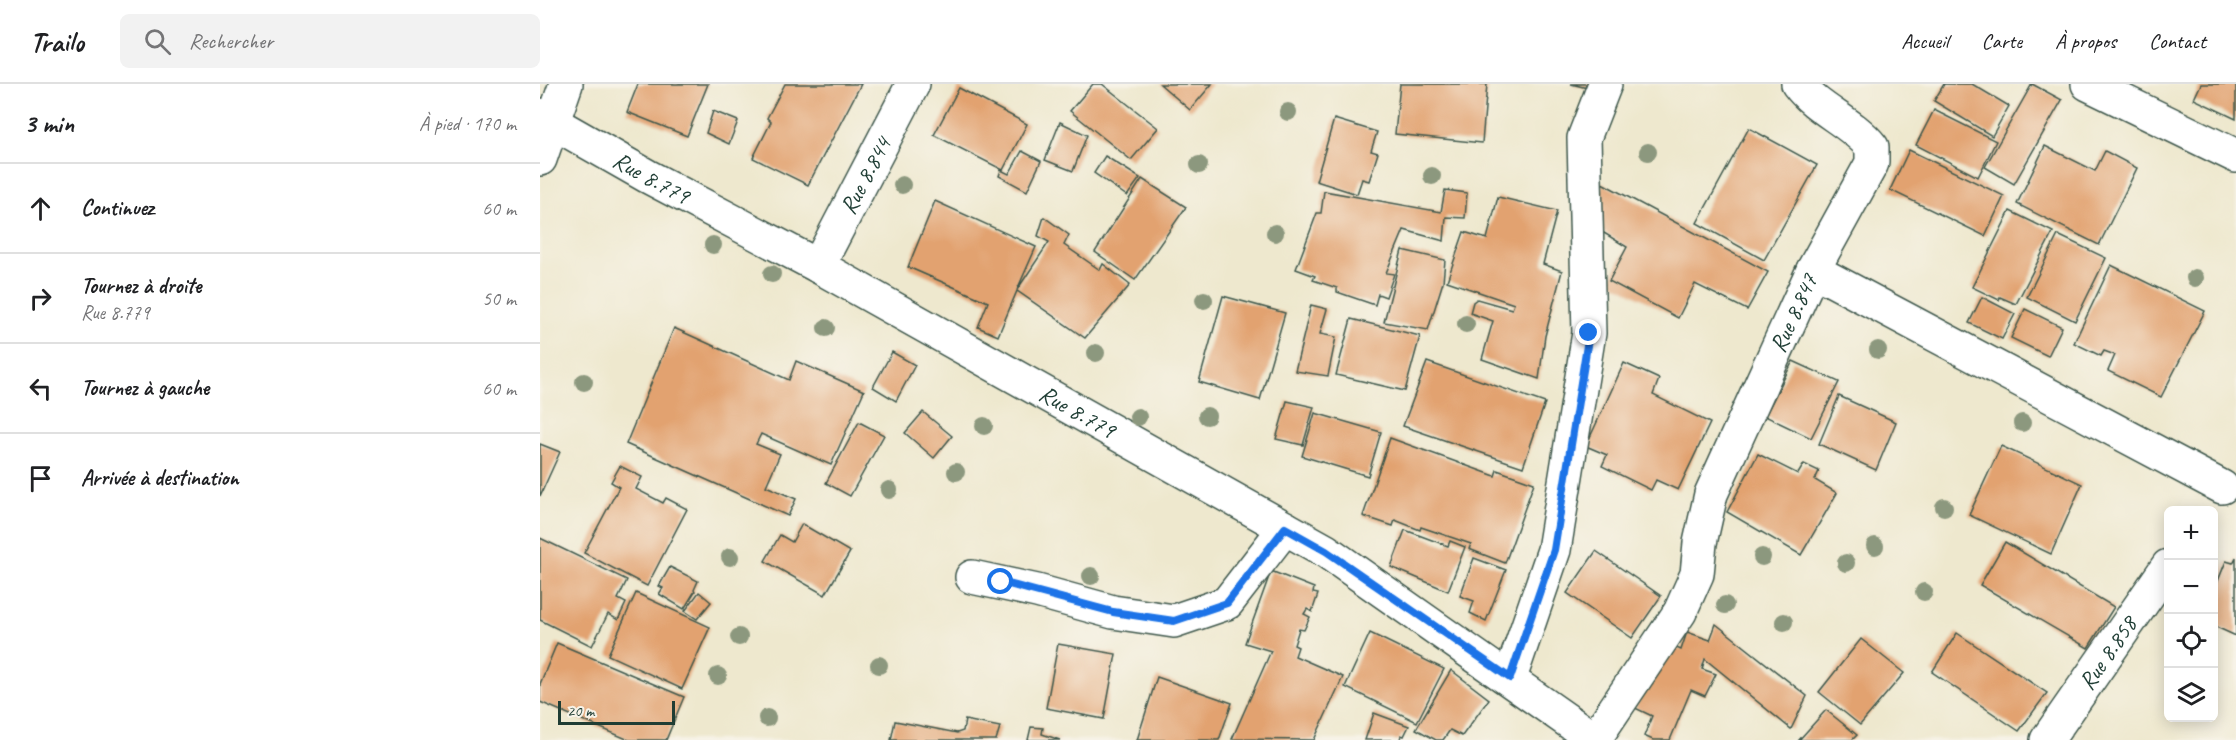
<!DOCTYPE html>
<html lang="fr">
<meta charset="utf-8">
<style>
body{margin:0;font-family:Caveat,sans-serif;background:#f2f2f2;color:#202124}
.controls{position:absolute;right:18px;bottom:18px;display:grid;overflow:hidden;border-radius:9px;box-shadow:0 3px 15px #0003}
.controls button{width:54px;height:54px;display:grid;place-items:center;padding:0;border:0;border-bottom:2px solid #e0e0e0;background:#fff;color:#202124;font:30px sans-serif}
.scale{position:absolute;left:18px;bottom:15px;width:117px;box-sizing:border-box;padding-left:6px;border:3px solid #1f3d34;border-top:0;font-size:16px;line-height:21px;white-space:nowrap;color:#1f3d34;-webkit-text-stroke:4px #f7f3e8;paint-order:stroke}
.stop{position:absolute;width:18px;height:18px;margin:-14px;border:4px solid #1a73e8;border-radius:50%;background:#fff}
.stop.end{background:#1a73e8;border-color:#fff;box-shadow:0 2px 6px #0008}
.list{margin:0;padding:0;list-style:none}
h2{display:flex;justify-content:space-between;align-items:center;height:78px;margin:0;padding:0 24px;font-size:26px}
h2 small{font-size:20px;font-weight:400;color:#757577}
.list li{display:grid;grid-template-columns:39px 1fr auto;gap:18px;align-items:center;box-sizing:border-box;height:90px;padding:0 24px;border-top:2px solid #e0e0e0}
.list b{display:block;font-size:22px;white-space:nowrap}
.list p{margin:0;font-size:20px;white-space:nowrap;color:#757577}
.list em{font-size:20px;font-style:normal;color:#757577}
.icon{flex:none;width:33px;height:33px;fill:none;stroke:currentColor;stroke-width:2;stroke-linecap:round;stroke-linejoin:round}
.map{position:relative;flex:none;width:1696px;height:656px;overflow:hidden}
header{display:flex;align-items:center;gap:36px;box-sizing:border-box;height:84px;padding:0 30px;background:#fff;border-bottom:2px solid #e0e0e0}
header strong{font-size:28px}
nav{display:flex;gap:33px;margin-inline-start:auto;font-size:21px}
.search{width:420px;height:54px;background:#f2f2f2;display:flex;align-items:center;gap:15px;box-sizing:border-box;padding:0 21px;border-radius:9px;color:#757577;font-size:22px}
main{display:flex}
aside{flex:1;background:#fff}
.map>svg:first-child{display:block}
.building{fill:#e2a270}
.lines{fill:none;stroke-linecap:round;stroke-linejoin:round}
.minor-casing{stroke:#3e574b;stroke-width:36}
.minor{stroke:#fff;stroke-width:33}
.tree{fill:#8c987e}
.route{stroke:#1a73e8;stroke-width:8}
.labels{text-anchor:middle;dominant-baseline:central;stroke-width:4.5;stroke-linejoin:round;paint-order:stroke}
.street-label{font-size:24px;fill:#1f3d34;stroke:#f7f3e8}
</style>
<header>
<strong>Trailo</strong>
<div class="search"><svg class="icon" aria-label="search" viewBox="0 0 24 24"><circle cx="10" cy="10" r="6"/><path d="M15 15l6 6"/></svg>Rechercher</div>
<nav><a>Accueil</a><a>Carte</a><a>À propos</a><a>Contact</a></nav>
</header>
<main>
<aside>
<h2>3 min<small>À pied · 170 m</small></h2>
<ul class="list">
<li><svg class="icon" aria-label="ahead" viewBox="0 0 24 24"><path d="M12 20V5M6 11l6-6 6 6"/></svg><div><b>Continuez</b></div><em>60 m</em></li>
<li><svg class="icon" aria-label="right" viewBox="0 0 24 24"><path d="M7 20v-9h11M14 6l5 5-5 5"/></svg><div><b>Tournez à droite</b><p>Rue 8.779</p></div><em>50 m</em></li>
<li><svg class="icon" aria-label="left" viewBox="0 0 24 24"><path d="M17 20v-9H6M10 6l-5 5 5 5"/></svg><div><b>Tournez à gauche</b></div><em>60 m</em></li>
<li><svg class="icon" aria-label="arrive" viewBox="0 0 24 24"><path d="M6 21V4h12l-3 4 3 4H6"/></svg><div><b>Arrivée à destination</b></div></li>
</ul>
</aside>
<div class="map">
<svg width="1696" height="656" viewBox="0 0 1696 656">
<rect width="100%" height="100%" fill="#f7f3e8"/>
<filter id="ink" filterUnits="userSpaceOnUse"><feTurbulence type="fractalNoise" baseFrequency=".0167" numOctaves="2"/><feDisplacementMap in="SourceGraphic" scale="12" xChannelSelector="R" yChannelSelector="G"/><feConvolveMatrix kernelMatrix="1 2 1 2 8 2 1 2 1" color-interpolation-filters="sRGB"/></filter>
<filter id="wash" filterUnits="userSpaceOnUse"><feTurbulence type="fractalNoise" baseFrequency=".008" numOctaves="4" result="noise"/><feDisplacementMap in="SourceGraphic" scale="24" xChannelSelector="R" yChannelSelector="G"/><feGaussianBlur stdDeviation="1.35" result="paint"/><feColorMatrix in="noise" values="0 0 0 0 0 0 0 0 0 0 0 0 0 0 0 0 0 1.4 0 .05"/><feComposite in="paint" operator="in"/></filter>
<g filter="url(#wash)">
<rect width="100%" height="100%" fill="#eee8ce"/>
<g id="blocks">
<g class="building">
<path d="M98,0H168L147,52L87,28Z"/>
<path d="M245,0H321L268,101L213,74L231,38L227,34Z"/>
<path d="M553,0H562L618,44L591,76L530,27Z"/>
<path d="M620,0H672L650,26Z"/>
<path d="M860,0H947L942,59L855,50Z"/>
<path d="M1031,0H1063L1060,7Z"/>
<path d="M1404,0H1432L1469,22L1452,52L1394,17Z"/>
<path d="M1492,0L1522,16L1474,100L1445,83Z"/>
<path d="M1661,0H1696V35L1654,15Z"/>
<path d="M419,4L487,40L463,86L394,51Z"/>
<path d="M1394,26L1456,57L1438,93L1376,61Z"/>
<path d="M173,27L198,37L189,60L166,49Z"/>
<path d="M794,35L837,48L831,67L838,69L829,97L822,95L817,110L776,97Z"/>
<path d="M520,38L547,51L533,87L505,76Z"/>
<path d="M1209,44L1277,81L1224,176L1157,139Z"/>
<path d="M1505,62L1555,87L1565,67L1597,84L1559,161L1477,120Z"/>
<path d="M1369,66L1464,112L1445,152L1350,106Z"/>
<path d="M482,67L501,77L487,107L459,92L461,86L469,90Z"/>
<path d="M565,72L600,94L587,112L554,89Z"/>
<path d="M602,95L646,123L595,196L555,168Z"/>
<path d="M1062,99L1228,188L1207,226L1155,200L1138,234L1069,197L1087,163L1059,146L1055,134Z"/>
<path d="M905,106L927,109L925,134L906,133L904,157L864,146L846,189L854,190L846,213L838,210L835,221L797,208V204L773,196L775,192L756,185L777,129H781L784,107L901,128Z"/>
<path d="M958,113L1017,127L1003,180L1022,187L1005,252L999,295L942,275L953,237L930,229L933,218L937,215L972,225L974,220L907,197L924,148L947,155Z"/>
<path d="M395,117L496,163L477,206L509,158L498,152L504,133L529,151L524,161L560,186L563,180L590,201L545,254L477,207L458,252L438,243L448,218L368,183Z"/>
<path d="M1470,127L1513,148L1476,220L1460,213L1459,216L1432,203Z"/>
<path d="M1518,151L1566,174L1535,237L1487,213Z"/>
<path d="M862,166L905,176L903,198L888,246L844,238Z"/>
<path d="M1571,181L1665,227L1621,313L1568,287L1575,271L1564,267L1561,272L1534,259Z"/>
<path d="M683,212L745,229L720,316L659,298Z"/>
<path d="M1442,213L1475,230L1462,255L1429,239Z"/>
<path d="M771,221L787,225L780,250L796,253L788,292L755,287Z"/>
<path d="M1485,225L1522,243L1508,272L1471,254Z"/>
<path d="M811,235L880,252L865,307L796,291Z"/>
<path d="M134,244L249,296L256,277L324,307L291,381L221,350L216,360L240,370L226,402L256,415L248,432L86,360Z"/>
<path d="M352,268L375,281L356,317L333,303Z"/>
<path d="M1253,277L1299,298L1271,354L1225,332Z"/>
<path d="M887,278L1005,319L983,383L863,342Z"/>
<path d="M1084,279L1119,295L1113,311L1170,339L1138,406L1116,396L1111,406L1062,382L1067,371L1046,362Z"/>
<path d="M1299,312L1356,338L1336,386L1279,360Z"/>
<path d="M747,317L774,323L763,361L736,355Z"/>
<path d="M383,328L412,352L394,374L365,349Z"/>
<path d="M775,329L841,348L828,392L762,372Z"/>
<path d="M319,338L344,351L310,412L286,399Z"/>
<path d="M850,354L955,392L957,386L994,399L965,479L929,465L931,460L881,443L880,446L855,436L853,442L823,432Z"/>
<path d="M0,360L20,368L0,412Z"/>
<path d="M1461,362L1542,400L1511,470L1429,431Z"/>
<path d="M1218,370L1258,390L1264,380L1279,387L1275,396L1297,409L1261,471L1187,428Z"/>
<path d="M80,382L102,393L96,405L123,419L126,414L147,425L107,502L44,469L79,403L71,398Z"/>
<path d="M262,440L310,468L285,511L225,477L240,451L252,458Z"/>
<path d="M865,446L908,462L910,457L925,463L908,507L851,483Z"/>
<path d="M0,454L87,496L78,515L86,519L78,536L68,530L52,562L0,536Z"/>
<path d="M1465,458L1574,523L1548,564L1440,501Z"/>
<path d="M1056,467L1121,512L1092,554L1027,509Z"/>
<path d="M1696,473V552L1674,542V507L1686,477L1693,479Z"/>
<path d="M934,474L966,486L946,537L930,529L934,517L920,512Z"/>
<path d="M130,483L158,497L154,506L155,507L144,525L119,510L123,504L119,502Z"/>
<path d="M731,487L774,504L773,509L778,510L772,528L767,525L764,530L770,533L764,546L759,545L754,561L758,563L755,572L803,593L774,656L692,655L731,567L705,559Z"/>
<path d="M159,508L171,518L157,535L145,527Z"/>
<path d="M96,509L170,543L142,605L68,571Z"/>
<path d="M1176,540L1267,612L1251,645L1165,575L1162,585L1176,590L1165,612L1151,606L1130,656H1113L1104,652L1112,632L1095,624L1125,559L1141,566L1147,548L1170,556Z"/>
<path d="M830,549L904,585L877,638L805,603Z"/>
<path d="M1417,549L1507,609L1479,647L1392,588Z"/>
<path d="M1321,555L1364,589L1320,641L1279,608Z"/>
<path d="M17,559L144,613L126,656H89L0,618V600Z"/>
<path d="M518,560L576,570L564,635L506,624Z"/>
<path d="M911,586L949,615L922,652L910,646L903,656H896L876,645Z"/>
<path d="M617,593L692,619L679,656H597Z"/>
<path d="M1286,626L1317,651L1312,656H1259Z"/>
<path d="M834,629L869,642L864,652L861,651L860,656H825Z"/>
<path d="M425,636L460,643L456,656H351L355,637L417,649L423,647Z"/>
<path d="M491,643L503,644L502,650L520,656H488Z"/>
</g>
</g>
</g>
<g filter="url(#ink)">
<use href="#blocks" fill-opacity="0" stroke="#3e574b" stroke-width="1.5"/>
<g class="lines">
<g class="minor-casing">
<g id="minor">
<path d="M1258,0C1277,26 1311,37 1332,63V79L1273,186"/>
<path d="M1548,0L1696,72"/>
<path id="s1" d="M0,31L107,92L278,182L786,467L1055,656"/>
<path d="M0,75L26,0"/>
<path id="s2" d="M278,182L373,0"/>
<path d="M432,493L497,507L573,528L634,537L687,519L745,444"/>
<path d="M970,594L1014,466L1049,249L1044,54L1065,0"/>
<path id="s3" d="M1054,656L1140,528L1157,490L1160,459L1171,410L1273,186L1682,403"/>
<path id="s4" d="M1507,656L1628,482"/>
</g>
</g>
<use href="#minor" class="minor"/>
</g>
<g class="tree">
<circle cx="748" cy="28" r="9"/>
<circle cx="1108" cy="68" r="9"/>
<circle cx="659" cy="81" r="9"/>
<circle cx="892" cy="92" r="9"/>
<circle cx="362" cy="101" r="9"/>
<circle cx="735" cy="149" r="9"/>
<circle cx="173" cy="161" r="9"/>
<circle cx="232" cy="190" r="9"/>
<circle cx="1655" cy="194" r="9"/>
<circle cx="664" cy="216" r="9"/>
<circle cx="926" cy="240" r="9"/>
<circle cx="286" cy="244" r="9"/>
<circle cx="1338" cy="266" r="9"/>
<circle cx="556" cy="269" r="9"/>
<circle cx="44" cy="298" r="9"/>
<circle cx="667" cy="332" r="9"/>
<circle cx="598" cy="333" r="9"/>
<circle cx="1482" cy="339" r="9"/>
<circle cx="444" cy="342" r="9"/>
<circle cx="416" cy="388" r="9"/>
<circle cx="349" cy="406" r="9"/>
<circle cx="1404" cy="423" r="9"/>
<circle cx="1335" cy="462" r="9"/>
<circle cx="190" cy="473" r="9"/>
<circle cx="1222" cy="473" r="9"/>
<circle cx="1306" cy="479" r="9"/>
<circle cx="551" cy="492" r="9"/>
<circle cx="1384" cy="508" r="9"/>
<circle cx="1185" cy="521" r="9"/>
<circle cx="1244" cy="538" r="9"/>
<circle cx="199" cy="553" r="9"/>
<circle cx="339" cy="581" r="9"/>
<circle cx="178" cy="592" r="9"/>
<circle cx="227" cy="634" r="9"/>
</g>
</g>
<g class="lines" filter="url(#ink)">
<path class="route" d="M461,498L573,528L634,537L687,519L745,444L786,467L970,594L1014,466L1049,249"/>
</g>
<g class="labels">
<g class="street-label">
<text stroke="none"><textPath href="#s2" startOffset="102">Rue 8.844</textPath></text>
<text stroke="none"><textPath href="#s1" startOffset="128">Rue 8.779</textPath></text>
<text stroke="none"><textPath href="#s3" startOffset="476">Rue 8.847</textPath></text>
<text stroke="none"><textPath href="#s1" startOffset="614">Rue 8.779</textPath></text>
<text stroke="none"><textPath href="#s4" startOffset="106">Rue 8.858</textPath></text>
</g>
</g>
</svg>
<div class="controls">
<button>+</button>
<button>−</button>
<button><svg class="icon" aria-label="locate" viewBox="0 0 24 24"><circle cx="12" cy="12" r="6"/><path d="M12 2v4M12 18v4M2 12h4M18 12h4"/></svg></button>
<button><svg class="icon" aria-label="layers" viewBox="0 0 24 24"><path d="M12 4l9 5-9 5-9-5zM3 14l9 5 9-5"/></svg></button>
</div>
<div class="scale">20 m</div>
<div class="stop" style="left:461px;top:498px"></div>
<div class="stop end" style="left:1049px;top:249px"></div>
</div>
</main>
